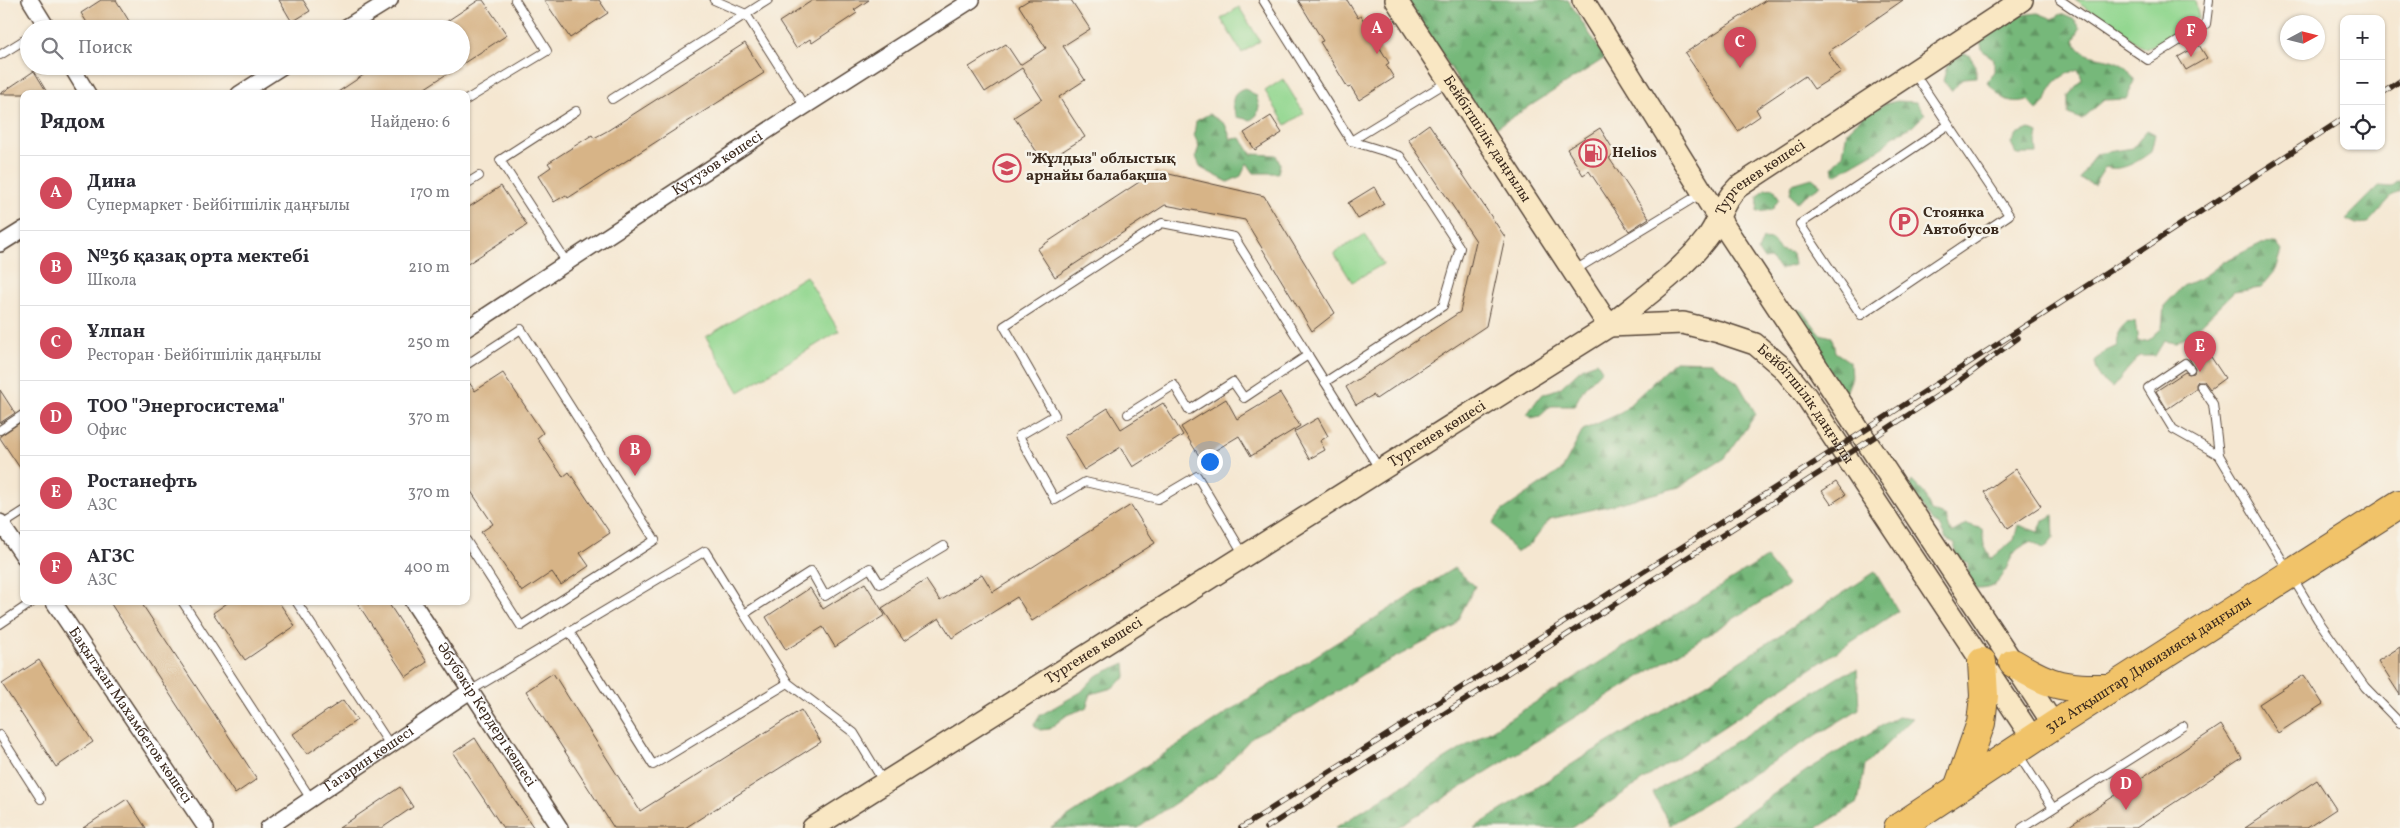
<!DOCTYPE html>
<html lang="ru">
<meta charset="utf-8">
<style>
body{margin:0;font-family:Vollkorn,serif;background:#f7f7f7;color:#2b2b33}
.controls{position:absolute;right:15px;top:15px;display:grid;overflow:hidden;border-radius:10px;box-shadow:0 1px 4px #0004}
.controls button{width:45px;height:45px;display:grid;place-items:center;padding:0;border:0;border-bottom:1px solid #e1e1e2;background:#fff;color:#2b2b33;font:25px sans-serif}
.compass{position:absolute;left:2280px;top:15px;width:45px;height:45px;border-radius:50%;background:#fff;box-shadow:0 1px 4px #0004;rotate:83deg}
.you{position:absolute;left:1209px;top:461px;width:18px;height:18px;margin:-12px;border:4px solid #fff;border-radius:50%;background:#1a73e8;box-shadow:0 0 0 8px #1a73e833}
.badge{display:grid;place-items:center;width:32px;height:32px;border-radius:50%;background:#d1495b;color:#fff;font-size:16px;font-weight:700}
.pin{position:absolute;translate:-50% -41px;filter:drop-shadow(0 1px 2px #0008)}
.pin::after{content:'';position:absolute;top:26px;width:18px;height:15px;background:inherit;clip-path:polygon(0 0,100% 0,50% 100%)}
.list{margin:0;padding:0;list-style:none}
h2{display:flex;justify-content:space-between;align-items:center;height:65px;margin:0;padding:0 20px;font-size:21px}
h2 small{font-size:16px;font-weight:400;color:#7c7c81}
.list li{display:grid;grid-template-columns:32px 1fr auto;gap:15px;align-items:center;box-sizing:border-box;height:75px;padding:0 20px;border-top:1px solid #e1e1e2}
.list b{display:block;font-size:19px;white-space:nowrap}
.list p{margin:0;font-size:16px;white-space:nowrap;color:#7c7c81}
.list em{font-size:16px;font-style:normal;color:#7c7c81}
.icon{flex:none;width:28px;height:28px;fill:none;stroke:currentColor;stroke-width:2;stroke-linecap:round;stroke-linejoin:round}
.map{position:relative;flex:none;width:2400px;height:828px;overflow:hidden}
.search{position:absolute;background:#fff;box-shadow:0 1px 4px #0004;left:20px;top:20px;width:450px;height:55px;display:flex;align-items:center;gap:12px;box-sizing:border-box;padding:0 18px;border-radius:28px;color:#7c7c81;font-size:19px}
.panel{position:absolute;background:#fff;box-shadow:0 1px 4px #0004;left:20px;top:90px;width:450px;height:515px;border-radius:10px}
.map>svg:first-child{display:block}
.green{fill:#93d790;stroke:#678057}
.forest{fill:url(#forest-firs);stroke:#58714c}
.building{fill:#d7b487}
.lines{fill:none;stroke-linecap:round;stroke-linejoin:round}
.lane-casing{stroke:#574639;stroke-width:10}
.street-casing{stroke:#574639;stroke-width:18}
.secondary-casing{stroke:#574639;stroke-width:24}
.highway-casing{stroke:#574639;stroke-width:30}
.lane{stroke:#fff;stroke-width:8}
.street{stroke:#fff;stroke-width:15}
.secondary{stroke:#f9e7c3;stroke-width:21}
.highway{stroke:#f1c369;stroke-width:28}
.rail-casing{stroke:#3b2a1e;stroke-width:5.5}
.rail{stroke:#f7f3e8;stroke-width:4;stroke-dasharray:11;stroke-linecap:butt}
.labels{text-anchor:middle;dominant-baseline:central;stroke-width:5;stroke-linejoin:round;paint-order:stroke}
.street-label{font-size:15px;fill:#3b2a1e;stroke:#f7f3e8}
.poi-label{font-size:15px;font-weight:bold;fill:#3b2a1e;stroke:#f7f3e8;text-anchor:start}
</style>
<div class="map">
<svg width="2400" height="828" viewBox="0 0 2400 828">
<defs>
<pattern id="forest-firs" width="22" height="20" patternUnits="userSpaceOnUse" patternTransform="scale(1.25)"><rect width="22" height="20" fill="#76b87a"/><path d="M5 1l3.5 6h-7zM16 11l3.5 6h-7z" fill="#629663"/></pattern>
</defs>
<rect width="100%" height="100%" fill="#f7f3e8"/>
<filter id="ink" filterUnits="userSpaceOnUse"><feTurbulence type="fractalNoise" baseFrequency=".02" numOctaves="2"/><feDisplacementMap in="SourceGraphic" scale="10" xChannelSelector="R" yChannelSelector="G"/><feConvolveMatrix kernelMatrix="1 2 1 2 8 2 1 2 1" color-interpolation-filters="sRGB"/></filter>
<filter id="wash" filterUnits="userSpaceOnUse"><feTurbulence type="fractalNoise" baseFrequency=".0096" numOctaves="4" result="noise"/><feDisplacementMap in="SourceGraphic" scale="20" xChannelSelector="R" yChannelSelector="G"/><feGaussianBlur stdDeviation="1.12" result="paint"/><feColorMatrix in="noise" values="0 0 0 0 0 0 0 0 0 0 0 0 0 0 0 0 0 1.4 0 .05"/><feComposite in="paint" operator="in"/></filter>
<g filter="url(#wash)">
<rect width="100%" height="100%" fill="#f5e7d1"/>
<g class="green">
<path d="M2074,0H2195L2199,18L2146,49Z"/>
<path d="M1239,7L1260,41L1242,53L1221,19Z"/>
<path d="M1283,79L1304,113L1286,125L1265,91Z"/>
<path d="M1365,234L1383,264L1352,282L1334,253Z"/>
<path d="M806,276L839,331L739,392L706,337Z"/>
</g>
<g class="forest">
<path d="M1407,0H1568L1605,58L1491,131Z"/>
<path d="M2038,13L2053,19L2061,14L2075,20L2080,28L2074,40C2083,63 2109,53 2125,67C2129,70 2132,77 2135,81L2126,99L2104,100L2082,119L2068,114V96L2082,79L2078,69C2060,76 2050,83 2046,102L2037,110L2028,100C2006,105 2001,97 1987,82L1994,71V59L1982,50L1981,41L2020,15Z"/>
<path d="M1960,53L1969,55L1976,66V77L1963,78L1952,91L1943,81L1947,66Z"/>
<path d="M1245,89L1256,95L1259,106L1257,115L1251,120L1237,117C1231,104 1230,93 1245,89Z"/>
<path d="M1897,101L1916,102L1925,114L1913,126L1893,136L1882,148L1835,175L1832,167L1843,154L1847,131L1862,117L1884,104Z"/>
<path d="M1209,114L1225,124L1231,139L1241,138L1251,154L1276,155L1280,164L1278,173H1254L1247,163L1241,176L1228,182L1201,168L1196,157L1199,146L1194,135L1196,121Z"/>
<path d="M2029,129L2038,133L2036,143L2037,154H2016L2011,144L2017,134Z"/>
<path d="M2147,130L2155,134L2151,152C2137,162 2122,172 2105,167L2094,185L2080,179L2095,154L2133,148Z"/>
<path d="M1812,178L1821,185L1796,202L1790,193L1792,184Z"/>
<path d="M2400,180V192L2393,195L2368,223L2356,224L2346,219L2379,186L2391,187Z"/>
<path d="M1774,188L1779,199L1772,210L1757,212L1758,196L1765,189Z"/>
<path d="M1763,239L1772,240L1780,250L1792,253L1794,265L1780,269L1770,259L1764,260L1758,251Z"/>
<path d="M2276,243L2282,251L2276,270L2261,288L2234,292L2193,332L2175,343L2164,341L2155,356H2139L2112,388L2099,377L2095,362L2104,352L2117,346L2119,331L2126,322L2135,321L2138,342L2149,340L2162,328L2164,306L2183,286L2205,276L2225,261L2260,244Z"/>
<path d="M1790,308L1803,311L1820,334L1832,337L1835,352L1850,362L1851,380L1845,395Z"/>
<path d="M1675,361L1711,362L1738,383L1756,414L1725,458L1679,487L1612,505L1550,519L1531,544L1515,552L1493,523L1502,511L1562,470L1583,430L1621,413Z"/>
<path d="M1597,362L1602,370L1584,388L1574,406H1551L1540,416L1532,418L1527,414L1541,395L1560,388L1583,367Z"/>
<path d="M1912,481L1924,493L1931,511L1946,517L1951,533L1967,524L1982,529L1984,545L1991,559L2014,540L2018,525L2038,532L2044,520L2053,515L2054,538L2044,549L2032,541C2027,544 2019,547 2015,552C2003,569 2004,590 1976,589L1968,573V563L1955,557V543L1946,539L1938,524L1932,521L1909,487Z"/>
<path d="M1766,558L1788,585L1396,828H1335Z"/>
<path d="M1454,568L1475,586L1454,627L1363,674L1312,708L1253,736L1217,775L1138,828H1051L1251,697Z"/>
<path d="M1875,572L1898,611L1571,828H1474L1580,759L1707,683Z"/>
<path d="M1125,663L1126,677L1112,688L1091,694L1086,708L1067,715L1049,729L1040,730L1034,725L1039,716L1081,692L1096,676Z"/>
<path d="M1857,669L1859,709L1670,825L1653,793L1840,676Z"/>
<path d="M1898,716L1913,718L1865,766L1858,803L1817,828H1726L1806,771Z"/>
</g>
<g id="blocks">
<g class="building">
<path d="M101,0H116L134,29H91L81,13Z"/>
<path d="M279,0H303L310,11L292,22Z"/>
<path d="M479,0H483L507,35L461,65V29H435Z"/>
<path d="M544,0H599L608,13L570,38Z"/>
<path d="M813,0H869L854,10L857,13L812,43L810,39L796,48L779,22Z"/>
<path d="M1029,0H1071L1090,29L1063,46L1085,80L1059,97L1085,137L1044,163L1014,117L1042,99L1022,68L985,92L969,67L1006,44L1020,65L1046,48L1019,6Z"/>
<path d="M1298,0H1347L1358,18L1361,16L1389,63L1386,65L1394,78L1359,100L1351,87L1348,88L1320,42L1323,41Z"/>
<path d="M1766,0H1903L1828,52L1841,72L1814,89L1805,76L1756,109L1760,116L1738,131L1685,53Z"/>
<path d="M745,43L764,73L568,198L566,195L554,202L538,176L551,167L548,163L592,135L594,138L607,131Z"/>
<path d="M2199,45L2207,58L2186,70L2178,57Z"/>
<path d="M377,66H459L416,94H335Z"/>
<path d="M34,71L48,94H0Z"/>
<path d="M1271,116L1282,133L1255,150L1244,133Z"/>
<path d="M1429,124L1505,237L1486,326L1376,399L1373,395L1356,405L1346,387L1460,312L1476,241L1408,139Z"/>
<path d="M1600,128L1616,154L1609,158L1649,218L1629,231L1589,171L1583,175L1567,149Z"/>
<path d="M1156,171L1264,196L1335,313L1312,331L1245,220L1165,205L1055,277L1037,249Z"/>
<path d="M501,186L527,225L466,265V209Z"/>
<path d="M1374,187L1384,204L1358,219L1348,203Z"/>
<path d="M2205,348L2225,378L2210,389L2204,381H2198L2196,384V389L2167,409L2156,391L2185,372L2189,374L2194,373L2195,368L2189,358Z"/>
<path d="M503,373L543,433L537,438L563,477L569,472L610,533L580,553L589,566L561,585L552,572L522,592L481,532L493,524L466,484V378L475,391Z"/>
<path d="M0,390L15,413L0,423Z"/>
<path d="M1280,393L1300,426L1251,456L1239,436L1201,459L1181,427L1226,399L1237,419Z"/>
<path d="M1163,403L1183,435L1133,467L1121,447L1084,470L1064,436L1108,408L1121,429Z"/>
<path d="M1318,418L1328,436L1320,441L1325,450L1309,459L1294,432Z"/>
<path d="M21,422L24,426V474L0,438V436Z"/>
<path d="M2016,469L2041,506L2008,528L1984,492Z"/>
<path d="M1836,482L1845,495L1831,504L1822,491Z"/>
<path d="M1131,505L1155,543L1032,621L1017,597L952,638L939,618L904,641L882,608L926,580L940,601L982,574L993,592Z"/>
<path d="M865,583L885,615L835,647L823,627L786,650L766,617L810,588L823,609Z"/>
<path d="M109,601H140L257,779L235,794Z"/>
<path d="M230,601H278L295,626L245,660L213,613Z"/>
<path d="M356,601H387L427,662L406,677Z"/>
<path d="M2400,647V695L2378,661Z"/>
<path d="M39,660L93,742L56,767L2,684Z"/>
<path d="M553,673L640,811L801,710L821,742L685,828H614L526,691Z"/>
<path d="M2304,675L2323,704L2278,733L2259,704Z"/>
<path d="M343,700L357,720L307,754L293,734Z"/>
<path d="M2221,725L2242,758L2136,828H2066Z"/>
<path d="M475,738L507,789L534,828H503L453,753Z"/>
<path d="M2317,780L2336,809L2307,828H2245Z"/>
<path d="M400,787L413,807L382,828H339Z"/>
<path d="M127,799L146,828H83Z"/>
</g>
</g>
</g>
<g filter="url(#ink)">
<use href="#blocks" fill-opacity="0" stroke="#574639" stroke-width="1"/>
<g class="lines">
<g class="lane-casing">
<g id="lane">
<path d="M714,0L746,14L805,107"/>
<path d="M1263,0L1351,141"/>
<path d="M2060,0L2148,60L2206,24L2209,0"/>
<path d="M0,55L29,37"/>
<path d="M1914,73L2009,215L1861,315L1800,224L1948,125"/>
<path d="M612,99L768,0"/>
<path d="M466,100L547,51L515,0"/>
<path d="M466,184L479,176"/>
<path d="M567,263L500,160L576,111"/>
<path d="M1575,270L1702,193"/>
<path d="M466,365L521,329L655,540L521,626L466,540"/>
<path d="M2190,369L2185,363L2148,388L2173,429L2219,455"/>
<path d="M1325,382L1443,306L1460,248L1400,156L1351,141L1447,82"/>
<path d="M2201,386L2213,404L2219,455L2318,620L2365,687L2400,723"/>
<path d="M1128,414L1174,385L1189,410L1233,382L1244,398L1308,355L1380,470"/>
<path d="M0,430L24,414"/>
<path d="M2,525L24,511"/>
<path d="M1244,555L1197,476L1158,499L1085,482L1055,500L1019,436L1055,415L1004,326L1162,223L1234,237L1308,355"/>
<path d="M182,601L311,799"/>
<path d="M296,601L390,745"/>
<path d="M0,624L34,601"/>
<path d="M569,631L653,765L788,683"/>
<path d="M470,691L705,551L744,614"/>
<path d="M0,735L41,799"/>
<path d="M2018,754L2053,808"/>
<path d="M883,781L854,733L788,683L744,614L811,571L825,596L870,568L880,584L944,546"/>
<path d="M2022,828L2183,726"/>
</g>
</g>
<g class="street-casing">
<g id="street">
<path d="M30,0L48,29"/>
<path d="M343,29L390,0"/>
<path d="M71,66L88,94"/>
<path d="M239,94L283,66"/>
<path d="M0,244L24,229"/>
<path id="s1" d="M466,329L793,114L972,0"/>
<path d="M0,522L24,557"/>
<path id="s2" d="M53,601L206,828"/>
<path id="s3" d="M412,601L560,828"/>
<path id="s4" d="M268,828L470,691"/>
</g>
</g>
<g class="secondary-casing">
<g id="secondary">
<path id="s5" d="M1396,0L1609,326"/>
<path d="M1583,0L1718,217L2054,725"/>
<path id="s6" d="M1609,326L1683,323L1719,332L1755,344L1783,368L1806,396L2033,739"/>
<path id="s7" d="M813,828L1609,326C1642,299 1680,273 1706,239C1720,222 1721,203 1738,187L2022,0"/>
</g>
</g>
<g class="highway-casing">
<g id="highway">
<path d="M2013,663C2054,688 2064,688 2111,688"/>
<path d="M1958,788L1981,723L1984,696L1982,662"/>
<path id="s8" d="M1898,828L2054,725L2400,504"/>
</g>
</g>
<use href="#lane" class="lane"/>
<use href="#street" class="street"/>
<use href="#secondary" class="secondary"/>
<use href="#highway" class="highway"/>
<g class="rail-casing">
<g id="rail">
<path d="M2381,94L2400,81"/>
<path d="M1241,828L1861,433L2344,118"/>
<path d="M1266,828L1830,466L1954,385L2018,338"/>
</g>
</g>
<use href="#rail" class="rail"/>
</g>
</g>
<defs>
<g id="fuel-ring" transform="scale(1.4375)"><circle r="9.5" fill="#f7f3e8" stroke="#d1495b" stroke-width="1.5"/><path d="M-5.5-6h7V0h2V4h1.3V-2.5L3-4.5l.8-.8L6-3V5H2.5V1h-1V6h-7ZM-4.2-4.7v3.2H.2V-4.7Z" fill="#d1495b"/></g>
<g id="school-ring" transform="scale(1.4375)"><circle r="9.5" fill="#f7f3e8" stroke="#d1495b" stroke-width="1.5"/><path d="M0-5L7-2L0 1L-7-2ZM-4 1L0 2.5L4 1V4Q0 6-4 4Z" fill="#d1495b"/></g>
<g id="parking-ring" transform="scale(1.4375)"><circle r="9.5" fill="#f7f3e8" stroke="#d1495b" stroke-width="1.5"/><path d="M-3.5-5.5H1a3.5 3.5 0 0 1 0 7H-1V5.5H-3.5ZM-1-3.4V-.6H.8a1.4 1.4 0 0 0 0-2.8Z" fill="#d1495b"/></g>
</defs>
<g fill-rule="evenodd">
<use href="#fuel-ring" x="1593" y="153"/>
<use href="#school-ring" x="1007" y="168"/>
<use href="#parking-ring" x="1904" y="222"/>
</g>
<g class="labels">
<g class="street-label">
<text stroke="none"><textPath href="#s5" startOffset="166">Бейбітшілік даңғылы</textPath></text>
<text stroke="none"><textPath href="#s1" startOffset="301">Кутузов көшесі</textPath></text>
<text stroke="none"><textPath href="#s7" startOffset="1156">Тургенев көшесі</textPath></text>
<text stroke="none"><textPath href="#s6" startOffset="228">Бейбітшілік даңғылы</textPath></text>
<text stroke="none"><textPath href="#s7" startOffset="738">Тургенев көшесі</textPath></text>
<text stroke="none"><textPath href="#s7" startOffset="332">Тургенев көшесі</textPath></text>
<text stroke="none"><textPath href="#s8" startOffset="299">312 Атқыштар Дивизиясы даңғылы</textPath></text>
<text stroke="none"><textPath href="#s2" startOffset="138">Бақытжан Махамбетов көшесі</textPath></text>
<text stroke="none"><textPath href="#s3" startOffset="136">Әбубәкір Кердері көшесі</textPath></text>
<text stroke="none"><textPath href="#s4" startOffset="122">Гагарин көшесі</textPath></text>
</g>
<g class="poi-label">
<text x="1612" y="153">Helios</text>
<text x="1026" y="159">"Жұлдыз" облыстық<tspan x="1026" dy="17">арнайы балабақша</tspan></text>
<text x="1923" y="213">Стоянка<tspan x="1923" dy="17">Автобусов</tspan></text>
</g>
</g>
</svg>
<div class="controls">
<button>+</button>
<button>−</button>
<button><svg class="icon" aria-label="locate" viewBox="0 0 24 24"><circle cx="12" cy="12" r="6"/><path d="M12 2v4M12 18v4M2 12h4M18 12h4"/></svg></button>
</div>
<svg class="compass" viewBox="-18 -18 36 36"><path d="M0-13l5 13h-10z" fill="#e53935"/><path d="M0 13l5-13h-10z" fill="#7c7c81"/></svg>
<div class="you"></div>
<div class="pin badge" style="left:1377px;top:54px">A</div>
<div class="pin badge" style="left:635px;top:476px">B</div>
<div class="pin badge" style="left:1740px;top:68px">C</div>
<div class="pin badge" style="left:2126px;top:810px">D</div>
<div class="pin badge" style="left:2200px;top:372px">E</div>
<div class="pin badge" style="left:2191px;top:57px">F</div>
<div class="search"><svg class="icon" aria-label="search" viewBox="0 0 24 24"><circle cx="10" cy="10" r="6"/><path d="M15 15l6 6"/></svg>Поиск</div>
<section class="panel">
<h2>Рядом<small>Найдено: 6</small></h2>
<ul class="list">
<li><span class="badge">A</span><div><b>Дина</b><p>Супермаркет · Бейбітшілік даңғылы</p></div><em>170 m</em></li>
<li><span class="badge">B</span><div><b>№36 қазақ орта мектебі</b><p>Школа</p></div><em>210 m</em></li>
<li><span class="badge">C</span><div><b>Ұлпан</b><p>Ресторан · Бейбітшілік даңғылы</p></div><em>250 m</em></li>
<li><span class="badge">D</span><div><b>ТОО &quot;Энергосистема&quot;</b><p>Офис</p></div><em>370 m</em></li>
<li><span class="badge">E</span><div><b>Ростанефть</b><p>АЗС</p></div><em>370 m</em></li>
<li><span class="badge">F</span><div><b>АГЗС</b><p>АЗС</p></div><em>400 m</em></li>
</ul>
</section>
</div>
